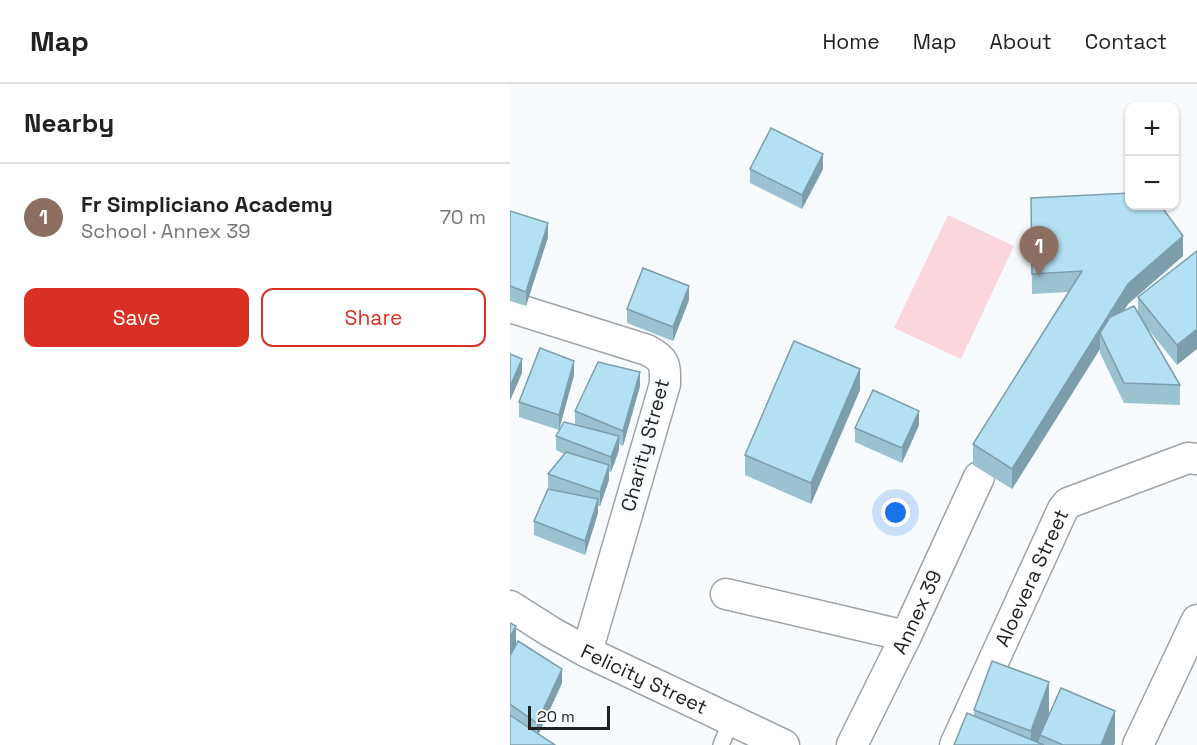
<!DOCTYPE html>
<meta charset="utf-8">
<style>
body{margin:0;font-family:"Space Grotesk",sans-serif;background:#f6f6f6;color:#222}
.controls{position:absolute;right:18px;top:18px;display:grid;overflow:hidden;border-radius:12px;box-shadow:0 2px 4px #0004}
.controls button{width:54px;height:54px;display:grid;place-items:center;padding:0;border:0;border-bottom:2px solid #e0e0e0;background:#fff;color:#222;font:30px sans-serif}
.scale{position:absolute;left:18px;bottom:15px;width:82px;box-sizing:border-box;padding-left:6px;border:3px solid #1f2021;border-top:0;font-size:16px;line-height:21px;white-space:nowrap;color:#1f2021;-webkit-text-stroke:4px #f7fbfd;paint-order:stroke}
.you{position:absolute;left:386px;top:429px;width:21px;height:21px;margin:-15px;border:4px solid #fff;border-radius:50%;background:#1a73e8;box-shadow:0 0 0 9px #1a73e833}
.badge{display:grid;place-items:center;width:39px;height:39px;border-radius:50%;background:#d93025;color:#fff;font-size:20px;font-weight:700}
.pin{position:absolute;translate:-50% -50px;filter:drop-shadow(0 2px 3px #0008)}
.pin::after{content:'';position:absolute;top:32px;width:21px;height:18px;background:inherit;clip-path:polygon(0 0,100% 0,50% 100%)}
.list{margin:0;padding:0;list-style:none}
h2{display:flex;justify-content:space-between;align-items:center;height:78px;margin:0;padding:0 24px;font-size:26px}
h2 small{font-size:20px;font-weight:400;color:#767676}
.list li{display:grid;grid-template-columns:39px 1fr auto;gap:18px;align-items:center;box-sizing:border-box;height:108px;padding:0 24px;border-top:2px solid #e0e0e0}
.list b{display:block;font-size:22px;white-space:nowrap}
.list p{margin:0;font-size:20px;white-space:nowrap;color:#767676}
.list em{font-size:20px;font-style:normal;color:#767676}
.actions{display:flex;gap:12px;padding:18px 24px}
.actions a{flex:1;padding:14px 0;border:2px solid #d93025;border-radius:12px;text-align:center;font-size:21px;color:#d93025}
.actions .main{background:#d93025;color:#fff}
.map{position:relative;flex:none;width:687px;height:661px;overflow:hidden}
header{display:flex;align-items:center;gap:36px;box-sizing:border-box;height:84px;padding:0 30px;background:#fff;border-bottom:2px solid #e0e0e0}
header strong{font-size:28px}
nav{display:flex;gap:33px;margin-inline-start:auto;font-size:21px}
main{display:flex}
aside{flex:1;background:#fff}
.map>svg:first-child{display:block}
.green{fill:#fbd6dd}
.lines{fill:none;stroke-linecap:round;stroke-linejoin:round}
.service-casing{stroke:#9fa3a5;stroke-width:18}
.minor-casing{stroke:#9fa3a5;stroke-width:33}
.service{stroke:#fff;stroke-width:15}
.minor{stroke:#fff;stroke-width:30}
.wall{fill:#9ac2d1}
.shaded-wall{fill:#7d9eaa}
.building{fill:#b3e1f3;stroke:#7d9eaa;stroke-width:1.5}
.labels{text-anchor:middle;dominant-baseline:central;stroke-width:6;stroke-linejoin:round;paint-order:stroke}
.street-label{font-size:20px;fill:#1f2021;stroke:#f7fbfd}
</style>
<header>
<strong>Map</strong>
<nav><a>Home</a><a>Map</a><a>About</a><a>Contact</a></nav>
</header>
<main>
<aside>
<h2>Nearby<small></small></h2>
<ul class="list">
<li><span class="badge" style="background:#8d6e63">1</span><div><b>Fr Simpliciano Academy</b><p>School · Annex 39</p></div><em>70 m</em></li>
</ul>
<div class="actions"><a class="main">Save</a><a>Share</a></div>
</aside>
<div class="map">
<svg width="687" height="661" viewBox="0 0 687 661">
<rect width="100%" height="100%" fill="#f7fbfd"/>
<path class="green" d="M438,131L504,162L451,275L384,244Z"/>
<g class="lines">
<g class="service-casing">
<path id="service" d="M211,661L221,636"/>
</g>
<g class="minor-casing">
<g id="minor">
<path d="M0,223L137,266C156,276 155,280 155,300L77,568"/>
<path d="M216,510L396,552"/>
<path id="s1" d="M0,522L41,548L77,568L274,661"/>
<path id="s2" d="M342,661L396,552L469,393"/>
<path id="s3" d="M445,661L553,425L558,419L678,374L687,375"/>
<path d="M628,661L687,536"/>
</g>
</g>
<use href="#service" class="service"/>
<use href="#minor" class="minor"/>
</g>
<g class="wall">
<path d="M240,85H313L292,125L240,99Z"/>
<path d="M521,114L673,172L618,220L614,227L628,230V213L687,167L667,281L634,240L670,301V321L614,319L590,269V265L502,405L463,381V360L558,208L522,210Z"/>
<path d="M0,127L38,153L16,222L0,217Z"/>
<path d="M179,216L163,257L117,239V225Z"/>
<path d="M64,291L49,346L9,333V318Z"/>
<path d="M130,302L113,362L109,360V366L101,388L99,387V396L90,422H88V429L75,471L24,451V437L47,407L38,404V390L54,370L46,366V352L65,341V327Z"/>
<path d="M350,306L301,420L235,391V371Z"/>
<path d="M409,341L392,379L345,358V344Z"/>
<path d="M0,539L6,561L52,599L29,650L0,661Z"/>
<path d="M464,626L539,629L605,659L604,661H444L464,632Z"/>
</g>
<g class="shaded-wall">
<path d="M313,70V85L292,125V111Z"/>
<path d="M38,139V153L16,222V208Z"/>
<path d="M673,152V172L618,220L594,258L590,249V265L502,405V385L618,200Z"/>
<path d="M179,202V216L163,257V243Z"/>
<path d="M687,245V265L667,281V261Z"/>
<path d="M12,275V289L0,317V303Z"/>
<path d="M64,277V291L49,346V331Z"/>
<path d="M350,285V306L301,420V399Z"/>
<path d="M130,288V302L113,362V347Z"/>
<path d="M409,327V341L392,379V364Z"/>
<path d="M109,352V366L101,388V373Z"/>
<path d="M99,381V396L90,422V408Z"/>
<path d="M88,415V429L75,471V457Z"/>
<path d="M6,542V563L0,573V553Z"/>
<path d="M52,585V599L27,653V639Z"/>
<path d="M539,598V629L527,661H521V647Z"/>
<path d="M605,627V659L604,661H591Z"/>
</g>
<g class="building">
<path d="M261,44L313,70L292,111L240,85Z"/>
<path d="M620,109V122H651L673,152L618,200L502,385L463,360L572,187L522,190L521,114Z"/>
<path d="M0,127L38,139L16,208L0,202Z"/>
<path d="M687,167V245L667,261L628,213Z"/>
<path d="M133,184L179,202L163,243L117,225Z"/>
<path d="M624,222L670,301L614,299L590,249L600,233Z"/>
<path d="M284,257L350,285L301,399L235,371Z"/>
<path d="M30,264L64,277L49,331L9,318Z"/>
<path d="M0,270L12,275L0,303Z"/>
<path d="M88,278L130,288L113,347L65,327Z"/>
<path d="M363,306L409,327L392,364L345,344Z"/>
<path d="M54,338L109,352L101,373L46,352Z"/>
<path d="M56,368L99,381L90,408L38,390Z"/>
<path d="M38,405L88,415L75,457L24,437Z"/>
<path d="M0,539L6,542L0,553Z"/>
<path d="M8,557L52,585L27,639L0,620V572Z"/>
<path d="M482,577L539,598L521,647L464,626Z"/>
<path d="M551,604L605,627L591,661H553L530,651Z"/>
<path d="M457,629L534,661H444Z"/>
<path d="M0,631L45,661H0Z"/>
</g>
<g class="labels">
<g class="street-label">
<text transform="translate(135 361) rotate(-75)">Charity Street</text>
<text stroke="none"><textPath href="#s3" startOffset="184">Aloevera Street</textPath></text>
<text stroke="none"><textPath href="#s2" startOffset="148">Annex 39</textPath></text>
<text stroke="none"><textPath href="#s1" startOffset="153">Felicity Street</textPath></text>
</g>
</g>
</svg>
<div class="controls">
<button>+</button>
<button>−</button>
</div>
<div class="scale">20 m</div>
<div class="you"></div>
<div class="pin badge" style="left:529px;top:192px;background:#8d6e63">1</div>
</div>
</main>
